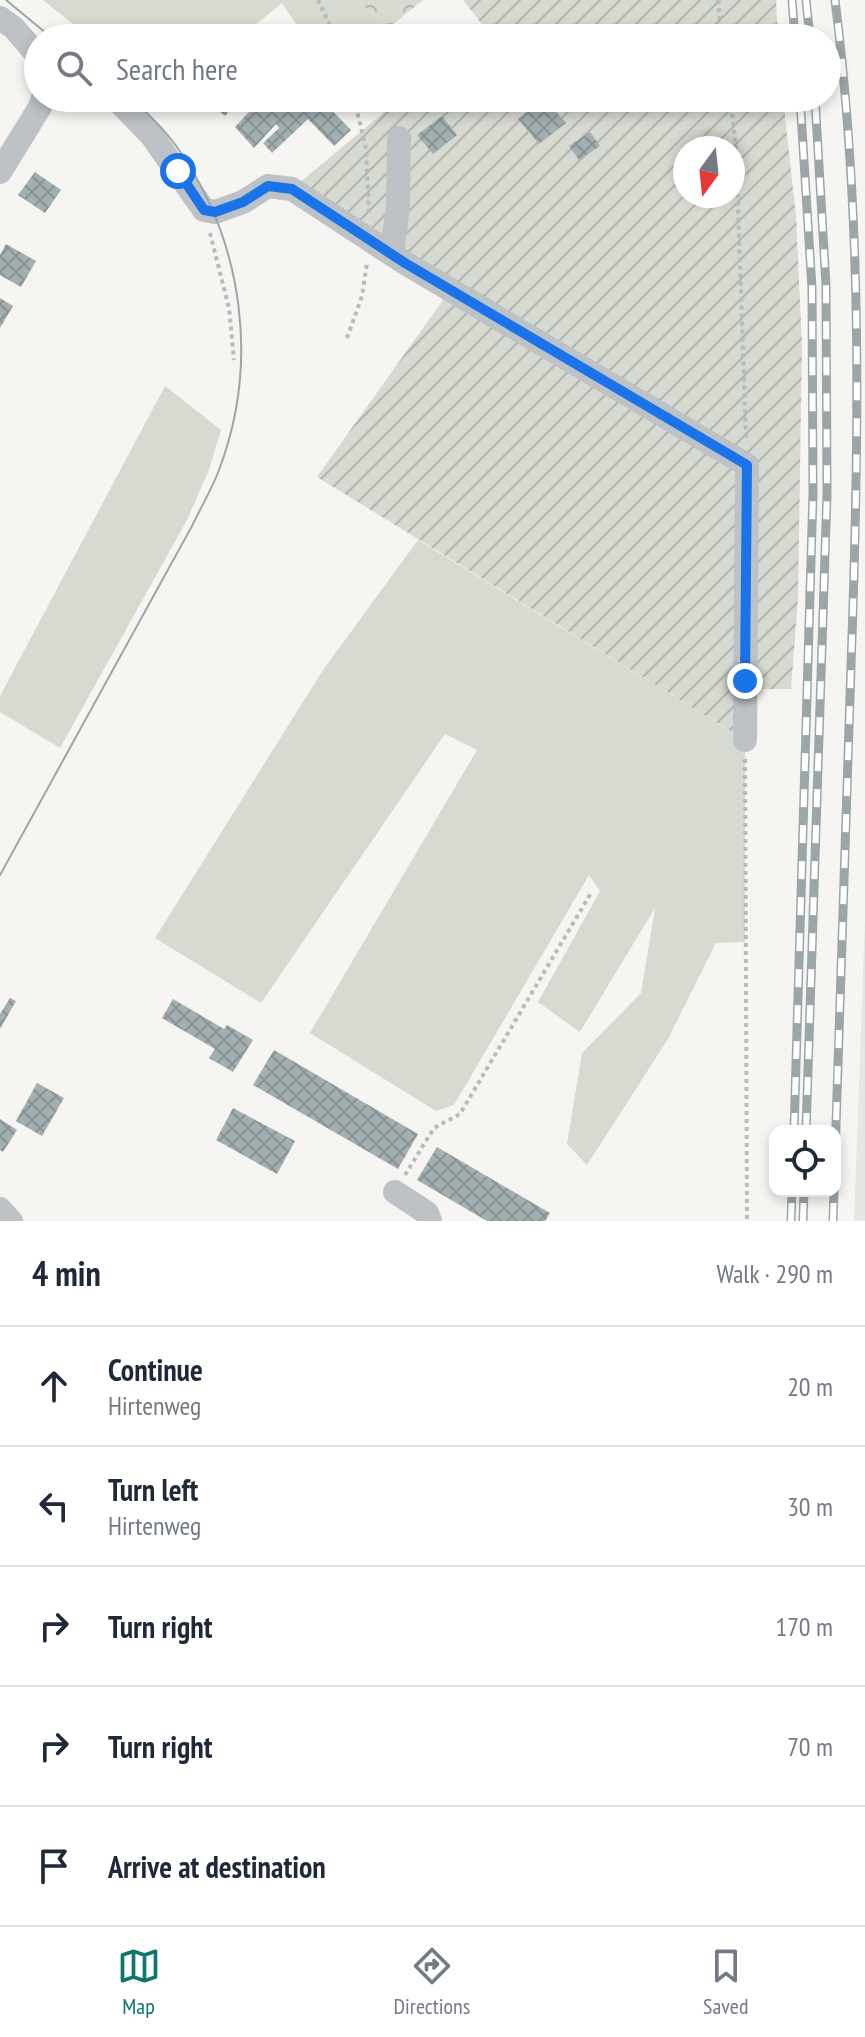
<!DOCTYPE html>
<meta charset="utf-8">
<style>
body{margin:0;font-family:"PT Sans Narrow",sans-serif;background:#f6f6f7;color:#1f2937}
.controls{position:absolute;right:24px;bottom:24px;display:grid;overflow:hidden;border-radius:16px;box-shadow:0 4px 12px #0003}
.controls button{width:72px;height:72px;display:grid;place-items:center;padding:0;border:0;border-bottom:2px solid #e0e1e3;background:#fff;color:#1f2937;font:40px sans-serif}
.compass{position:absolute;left:673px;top:136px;width:72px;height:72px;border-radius:50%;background:#fff;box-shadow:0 4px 12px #0003;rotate:195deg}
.stop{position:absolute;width:24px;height:24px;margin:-18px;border:6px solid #1a73e8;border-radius:50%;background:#fff}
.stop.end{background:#1a73e8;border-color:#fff;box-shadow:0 2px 8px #0008}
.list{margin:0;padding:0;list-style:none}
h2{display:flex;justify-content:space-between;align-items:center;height:104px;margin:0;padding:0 32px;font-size:34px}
h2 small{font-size:26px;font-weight:400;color:#747a83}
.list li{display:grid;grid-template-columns:52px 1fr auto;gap:24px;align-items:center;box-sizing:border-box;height:120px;padding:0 32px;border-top:2px solid #e0e1e3}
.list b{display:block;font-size:30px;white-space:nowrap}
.list p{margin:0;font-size:26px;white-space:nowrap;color:#747a83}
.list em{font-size:26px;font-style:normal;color:#747a83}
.icon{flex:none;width:44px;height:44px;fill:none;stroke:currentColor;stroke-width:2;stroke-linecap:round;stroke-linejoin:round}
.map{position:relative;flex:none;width:865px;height:1221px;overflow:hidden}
.search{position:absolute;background:#fff;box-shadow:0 4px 12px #0003;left:24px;right:24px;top:24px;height:88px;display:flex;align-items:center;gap:20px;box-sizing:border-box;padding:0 28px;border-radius:44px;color:#747a83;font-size:30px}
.sheet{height:704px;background:#fff}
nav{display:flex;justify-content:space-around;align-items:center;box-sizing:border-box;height:112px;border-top:2px solid #e0e1e3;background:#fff;font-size:22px;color:#747a83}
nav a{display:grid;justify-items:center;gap:4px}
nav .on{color:#0f766e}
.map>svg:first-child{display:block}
.built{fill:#e6e7e5}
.grass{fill:#d6dad1}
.forest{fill:url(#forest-crowns)}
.garden{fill:url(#garden-furrows);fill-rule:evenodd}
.building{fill:url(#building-cross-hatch)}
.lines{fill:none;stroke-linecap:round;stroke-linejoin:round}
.path{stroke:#b6bbbd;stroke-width:4;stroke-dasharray:4 4;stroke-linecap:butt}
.minor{stroke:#bcc2c5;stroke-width:24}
.tram{stroke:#9ba6a9;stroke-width:2}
.rail-casing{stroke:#9ba6a9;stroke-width:9}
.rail{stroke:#fff;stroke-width:6;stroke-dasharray:18;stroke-linecap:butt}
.route{stroke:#1a73e8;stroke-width:10}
</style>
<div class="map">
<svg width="865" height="1221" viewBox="0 0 865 1221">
<defs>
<pattern id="forest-crowns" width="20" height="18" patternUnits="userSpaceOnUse" patternTransform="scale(2)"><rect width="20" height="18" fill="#d6dad1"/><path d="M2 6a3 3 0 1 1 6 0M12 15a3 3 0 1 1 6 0" fill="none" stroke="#b1b5af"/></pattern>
<pattern id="garden-furrows" width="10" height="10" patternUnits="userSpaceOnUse" patternTransform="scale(2)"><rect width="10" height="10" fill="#d6dad1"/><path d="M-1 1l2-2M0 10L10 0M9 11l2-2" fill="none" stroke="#b1b5af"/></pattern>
<pattern id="building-cross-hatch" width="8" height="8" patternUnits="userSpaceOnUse" patternTransform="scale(2)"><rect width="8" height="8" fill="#a3afb1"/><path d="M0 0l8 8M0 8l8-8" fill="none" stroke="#889395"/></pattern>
</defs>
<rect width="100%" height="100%" fill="#f6f5f2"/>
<path class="built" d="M865,920V1221H854Z"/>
<g class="grass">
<path d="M43,0H358L386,30L376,38H305L282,3L239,38H90Z"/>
<path d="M165,386L221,430L209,470L187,520L60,748L0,712V696Z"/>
<path d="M418,540L745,740V942L716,943L668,1039L587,1165L567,1144L582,1053L641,993L655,908L580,1032L538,1002L600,891L589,875L454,1105L436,1111L310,1033L477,750L445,734L261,1003L155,938L323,670Z"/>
</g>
<path class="forest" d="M358,0H423L386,30Z"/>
<g class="garden">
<path d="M463,0H776L778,38H474L485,28Z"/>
<path d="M401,98H783L796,216L802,345L798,598L791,689H745V740L317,477L450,290L292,189ZM685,148H733V196H685Z"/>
</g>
<g class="building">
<path d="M203,98H240L225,116Z"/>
<path d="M262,98H296L303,105L310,98H320L351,130L334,146L308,119L272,153L263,143L279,128L276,124L254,148L235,127Z"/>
<path d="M544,98L566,123L539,144L518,119Z"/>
<path d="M442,116L457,135L433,154L417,135Z"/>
<path d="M590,132L600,146L579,160L569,146Z"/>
<path d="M35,172L61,190L45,213L18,195Z"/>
<path d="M6,244L36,261L21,287L0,275V255Z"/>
<path d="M0,298L13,306L0,328Z"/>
<path d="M10,998L16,1001L0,1029V1014Z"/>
<path d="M173,999L224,1029L227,1025L253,1040L233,1072L209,1058L215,1049L162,1018Z"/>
<path d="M274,1050L418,1134L398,1169L253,1085Z"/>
<path d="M37,1083L64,1098L42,1136L16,1121Z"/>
<path d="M233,1108L295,1141L277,1174L216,1140Z"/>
<path d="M0,1119L17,1130L3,1152L0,1150Z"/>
<path d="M437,1147L550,1213L545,1221H487L417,1180Z"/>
</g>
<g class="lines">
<g class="path">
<path d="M318,0L336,38"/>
<path d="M718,0L722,38"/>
<path d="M354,98L366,149L369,214"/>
<path d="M730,98L736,147L746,439"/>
<path d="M210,233L229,308L234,360"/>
<path d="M347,338L362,296L367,263"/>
<path d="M745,759L747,1221"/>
<path d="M405,1175L434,1128L460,1114L591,893"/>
</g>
<g class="minor">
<path d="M0,18L14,28L38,56"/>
<path d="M115,98L152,136L204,210L215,212L243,202L268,186L292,189L405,263L747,465L745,740"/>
<path d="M0,172L40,107L43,98"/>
<path d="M392,254L398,206L399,138"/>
<path d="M395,1192L427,1213L430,1221"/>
<path d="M0,1209L11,1221"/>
</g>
<g class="tram">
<path d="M6,0L52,38"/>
<path d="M0,875L192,526C201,507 212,489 219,470C259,365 244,246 181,153C168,133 149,115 132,98"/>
</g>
<g class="rail-casing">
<g id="rail">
<path d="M792,0L795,38"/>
<path d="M806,0L810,38"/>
<path d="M794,1131L813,493L812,288L800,98"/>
<path d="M806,1131L827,494L826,285L815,98"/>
<path d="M835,1156C840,993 846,829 851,666C859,444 863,221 835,0"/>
<path d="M791,1221L792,1191"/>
<path d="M803,1221L804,1191"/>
<path d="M833,1221L834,1191"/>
</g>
</g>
<use href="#rail" class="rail"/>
</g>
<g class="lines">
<path class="route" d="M178,171L204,210L215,212L243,202L268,186L292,189L405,263L747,465L745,681"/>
</g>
</svg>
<div class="controls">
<button><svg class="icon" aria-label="locate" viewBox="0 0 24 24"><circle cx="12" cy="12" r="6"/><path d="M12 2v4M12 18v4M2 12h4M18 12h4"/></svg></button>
</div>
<svg class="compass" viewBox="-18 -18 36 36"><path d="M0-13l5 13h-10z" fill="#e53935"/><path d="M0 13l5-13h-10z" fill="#747a83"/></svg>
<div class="stop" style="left:178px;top:171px"></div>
<div class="stop end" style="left:745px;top:681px"></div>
<div class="search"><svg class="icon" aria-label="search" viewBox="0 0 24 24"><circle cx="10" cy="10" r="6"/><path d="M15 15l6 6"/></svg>Search here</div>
</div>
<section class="sheet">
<h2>4 min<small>Walk · 290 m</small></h2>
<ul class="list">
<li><svg class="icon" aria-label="ahead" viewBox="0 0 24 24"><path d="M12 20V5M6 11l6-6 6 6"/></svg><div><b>Continue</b><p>Hirtenweg</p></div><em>20 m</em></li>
<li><svg class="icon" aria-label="left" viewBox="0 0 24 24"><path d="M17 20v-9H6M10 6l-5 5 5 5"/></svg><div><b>Turn left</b><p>Hirtenweg</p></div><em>30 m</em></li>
<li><svg class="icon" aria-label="right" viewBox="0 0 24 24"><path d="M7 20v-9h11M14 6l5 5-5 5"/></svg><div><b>Turn right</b></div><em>170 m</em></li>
<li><svg class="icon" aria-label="right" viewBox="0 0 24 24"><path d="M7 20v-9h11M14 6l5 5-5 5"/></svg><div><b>Turn right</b></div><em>70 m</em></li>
<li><svg class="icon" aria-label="arrive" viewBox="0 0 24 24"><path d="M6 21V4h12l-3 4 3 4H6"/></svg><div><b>Arrive at destination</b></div></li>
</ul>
</section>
<nav>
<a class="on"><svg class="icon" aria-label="map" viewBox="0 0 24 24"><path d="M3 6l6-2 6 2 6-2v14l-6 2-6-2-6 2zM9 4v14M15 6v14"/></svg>Map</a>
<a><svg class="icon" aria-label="directions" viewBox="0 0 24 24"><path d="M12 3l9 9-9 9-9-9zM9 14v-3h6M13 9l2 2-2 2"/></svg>Directions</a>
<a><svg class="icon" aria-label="saved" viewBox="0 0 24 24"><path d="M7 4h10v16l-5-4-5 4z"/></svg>Saved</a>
</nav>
